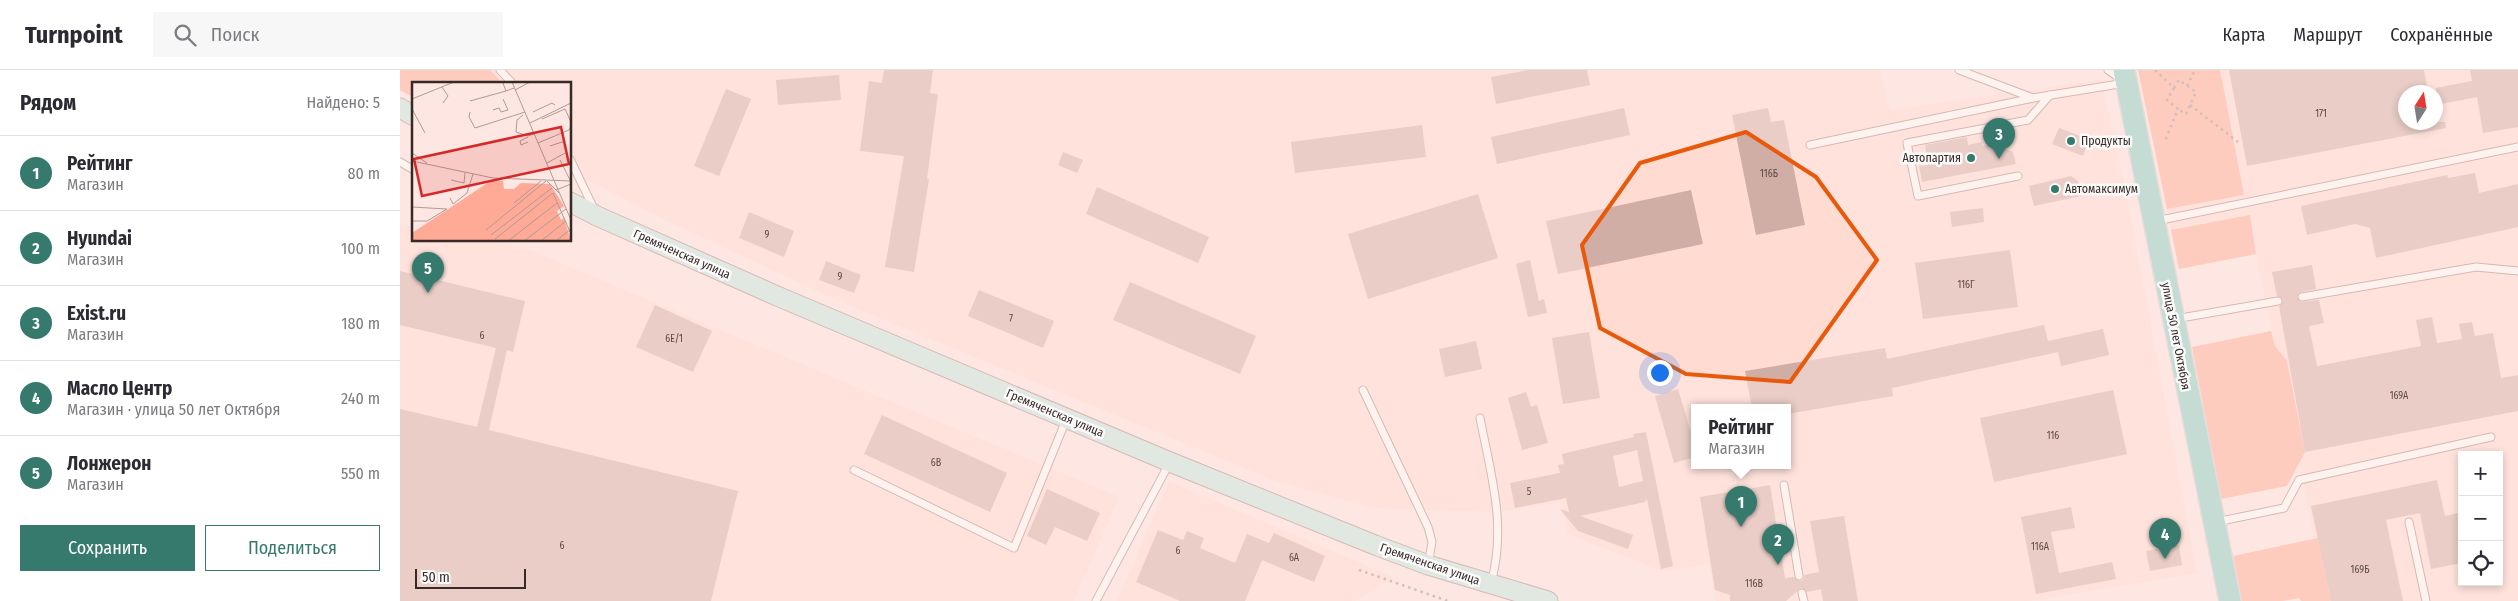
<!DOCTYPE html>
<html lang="ru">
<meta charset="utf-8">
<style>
body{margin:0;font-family:"Fira Sans Condensed",sans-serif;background:#f7f7f7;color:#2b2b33}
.controls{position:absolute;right:15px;bottom:15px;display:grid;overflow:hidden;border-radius:0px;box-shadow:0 2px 8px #0003}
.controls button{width:45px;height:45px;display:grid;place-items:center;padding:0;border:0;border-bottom:1px solid #e1e1e2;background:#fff;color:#2b2b33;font:25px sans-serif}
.compass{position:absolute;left:1998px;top:15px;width:45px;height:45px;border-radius:50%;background:#fff;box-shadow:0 2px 8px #0003;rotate:12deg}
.scale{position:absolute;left:15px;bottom:12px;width:111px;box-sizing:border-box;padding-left:5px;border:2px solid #372926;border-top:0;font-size:14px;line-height:18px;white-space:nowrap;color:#372926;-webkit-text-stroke:4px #fafafa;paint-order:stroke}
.you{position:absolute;left:1259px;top:302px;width:18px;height:18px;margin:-12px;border:4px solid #fff;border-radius:50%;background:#1a73e8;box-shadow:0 0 0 8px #1a73e833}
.badge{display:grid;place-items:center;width:32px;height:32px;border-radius:50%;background:#367a6d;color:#fff;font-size:16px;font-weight:700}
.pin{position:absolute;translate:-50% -41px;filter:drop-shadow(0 1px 2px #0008)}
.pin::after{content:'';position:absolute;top:26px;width:18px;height:15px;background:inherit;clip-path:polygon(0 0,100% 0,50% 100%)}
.popup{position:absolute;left:1291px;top:334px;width:100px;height:65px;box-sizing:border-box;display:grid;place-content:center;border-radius:0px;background:#fff;filter:drop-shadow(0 1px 4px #0005);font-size:16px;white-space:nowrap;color:#7c7c81}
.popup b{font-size:19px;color:#2b2b33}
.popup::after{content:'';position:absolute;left:50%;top:100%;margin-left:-10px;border:10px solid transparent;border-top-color:#fff}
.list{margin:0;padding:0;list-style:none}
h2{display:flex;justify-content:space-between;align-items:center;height:65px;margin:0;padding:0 20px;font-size:21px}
h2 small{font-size:16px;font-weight:400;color:#7c7c81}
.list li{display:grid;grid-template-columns:32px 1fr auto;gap:15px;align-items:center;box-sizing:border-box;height:75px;padding:0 20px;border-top:1px solid #e1e1e2}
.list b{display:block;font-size:19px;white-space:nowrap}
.list p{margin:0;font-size:16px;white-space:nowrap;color:#7c7c81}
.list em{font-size:16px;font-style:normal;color:#7c7c81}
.actions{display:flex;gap:10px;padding:15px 20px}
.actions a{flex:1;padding:11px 0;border:1px solid #367a6d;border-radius:0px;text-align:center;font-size:18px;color:#367a6d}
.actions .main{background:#367a6d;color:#fff}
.icon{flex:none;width:28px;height:28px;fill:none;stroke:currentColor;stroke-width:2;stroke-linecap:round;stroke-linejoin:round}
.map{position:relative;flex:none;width:2118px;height:531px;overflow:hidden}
header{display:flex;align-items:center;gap:30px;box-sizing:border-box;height:70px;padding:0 25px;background:#fff;border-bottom:1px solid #e1e1e2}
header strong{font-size:24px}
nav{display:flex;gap:28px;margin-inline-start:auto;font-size:18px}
.search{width:350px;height:45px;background:#f7f7f7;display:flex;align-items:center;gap:12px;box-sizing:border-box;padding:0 18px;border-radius:0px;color:#7c7c81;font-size:19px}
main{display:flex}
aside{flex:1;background:#fff}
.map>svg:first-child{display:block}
.built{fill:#ffdbd2;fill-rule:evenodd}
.green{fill:#ffaa96}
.building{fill:#d1aea5;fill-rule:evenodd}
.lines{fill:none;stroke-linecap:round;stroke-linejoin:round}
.service-casing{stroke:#a4837b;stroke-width:9}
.secondary-casing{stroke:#a4837b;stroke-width:21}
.primary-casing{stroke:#d3d0cf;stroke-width:24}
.path{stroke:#a18e8a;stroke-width:2.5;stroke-dasharray:2.5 4;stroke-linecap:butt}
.service{stroke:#fff;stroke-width:7}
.secondary{stroke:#bfe6e0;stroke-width:19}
.primary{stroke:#7fcec1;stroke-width:21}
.marked{fill:none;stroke:#e8590c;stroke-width:4;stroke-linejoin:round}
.poi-dot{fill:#367a6d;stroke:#fafafa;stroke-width:2}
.labels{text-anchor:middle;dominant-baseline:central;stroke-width:5;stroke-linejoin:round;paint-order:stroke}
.number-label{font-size:10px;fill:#5e4a46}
.poi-label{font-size:12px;fill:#372926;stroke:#fafafa;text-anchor:start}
.street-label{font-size:12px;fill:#372926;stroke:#fafafa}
.inset-road{fill:none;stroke:#ae9b97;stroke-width:1}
.view{fill:#d62828;fill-opacity:0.15;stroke:#d62828;stroke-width:2.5}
.inset-edge{fill:none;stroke:#372926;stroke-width:2.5}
</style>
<header>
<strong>Turnpoint</strong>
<div class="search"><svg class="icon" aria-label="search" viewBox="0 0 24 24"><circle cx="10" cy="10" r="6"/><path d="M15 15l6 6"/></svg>Поиск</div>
<nav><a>Карта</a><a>Маршрут</a><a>Сохранённые</a></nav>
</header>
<main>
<aside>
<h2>Рядом<small>Найдено: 5</small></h2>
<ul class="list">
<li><span class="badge">1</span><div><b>Рейтинг</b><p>Магазин</p></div><em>80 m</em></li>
<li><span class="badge">2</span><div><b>Hyundai</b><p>Магазин</p></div><em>100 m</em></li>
<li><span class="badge">3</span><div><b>Exist.ru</b><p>Магазин</p></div><em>180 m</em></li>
<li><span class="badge">4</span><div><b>Масло Центр</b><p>Магазин · улица 50 лет Октября</p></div><em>240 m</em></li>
<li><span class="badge">5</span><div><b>Лонжерон</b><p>Магазин</p></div><em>550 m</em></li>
</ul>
<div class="actions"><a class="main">Сохранить</a><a>Поделиться</a></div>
</aside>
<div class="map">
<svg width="2118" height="531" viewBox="0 0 2118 531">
<rect width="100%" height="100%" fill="#fee7e2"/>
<g class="built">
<path d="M0,0H1480L1490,40L1701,10L1726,122L1797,503L1628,531H1316L1309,494L1262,501L1168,464L1161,432L1101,442L973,438L878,412L443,233L261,148L170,101V14H14ZM1295,338H1387V396H1295Z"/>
<path d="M1738,0H2118V531H1927L1856,184L1779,199ZM2006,22H2036V52H2006ZM2062,385H2099V512H2062Z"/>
<path d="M0,154L14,157V170H84L125,178L719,427L674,531H0Z"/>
<path d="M769,411L993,507L955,531H717Z"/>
</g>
<g class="green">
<path d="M0,0H90L104,14H14V28L0,20Z"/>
<path d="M1738,0H1820L1844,125L1767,139Z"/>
<path d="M1850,145L1856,184L1779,199L1771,160Z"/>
<path d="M1871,261L1875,276L1887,291L1905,382L1887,416L1821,429L1792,277Z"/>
<path d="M1918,468L1931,531H1901L1899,528L1883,531H1841L1833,486Z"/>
</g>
<g class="building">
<path d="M484,0H533L530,23L538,24L527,109H529L514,202L485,197L504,86L460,81L469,11L482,13Z"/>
<path d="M1128,0H1187L1190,15L1096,34L1091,7Z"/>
<path d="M1829,0H2024L2028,22H2006V52H2045L2046,58L1847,96Z"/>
<path d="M2070,0H2118V57L2083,63L2077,27L2036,35V18L2072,11Z"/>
<path d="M439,5L441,30L378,35L376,10Z"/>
<path d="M326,19L351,29L319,106L294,96Z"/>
<path d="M1224,38L1230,65L1097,94L1091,67Z"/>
<path d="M1368,38L1371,52L1384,50L1405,155L1356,165L1332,45Z"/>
<path d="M1022,55L1026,87L895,103L891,72Z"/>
<path d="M1659,58L1689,69L1683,86L1652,74Z"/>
<path d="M1567,67L1568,75L1582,72V76L1593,74L1613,82L1616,94L1522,112L1519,96L1528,95L1525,75Z"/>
<path d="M663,82L683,90L677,103L658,95Z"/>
<path d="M2075,103L2079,123L2118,114V157L1976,188L1970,158L1955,154L1907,165L1901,136L2047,105L2048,108Z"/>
<path d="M1671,106L1678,111L1681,126L1634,136L1629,116Z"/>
<path d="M697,117L809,167L798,193L686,144Z"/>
<path d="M1291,120L1303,174L1158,204L1146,151Z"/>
<path d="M1078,124L1098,188L968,229L948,164Z"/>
<path d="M1583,138L1584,152L1552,157L1550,142Z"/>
<path d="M349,142L394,161L384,187L339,168Z"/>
<path d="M1610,180L1618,237L1523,249L1515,193Z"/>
<path d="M1130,190L1139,231L1144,229L1147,243L1128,247L1116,194Z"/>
<path d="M426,191L461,205L454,223L419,210Z"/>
<path d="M1912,195L1916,219L1901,222L1897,227L1901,232L1919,230L1924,253L1909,256L1917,296L2021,276L2016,250L2032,247L2037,273L2062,269L2059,254L2072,252L2075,266L2093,263L2101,308L2118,305V341L1905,382L1879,236L1883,230L1877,226L1872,202Z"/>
<path d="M0,201L125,231L113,282L107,280L89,360L338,421L311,531H0V339L77,357L96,278L0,255Z"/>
<path d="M730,212L856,266L840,304L713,250Z"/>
<path d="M579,220L654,251L643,278L568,246Z"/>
<path d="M255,235L312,261L293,302L236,277Z"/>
<path d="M1644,255L1648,271L1703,259L1709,285L1661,296L1658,282L1492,318L1493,326L1387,344V338H1352L1345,301L1485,278L1487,289Z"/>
<path d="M1189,262L1200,328L1163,334L1152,268Z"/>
<path d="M1076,271L1082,299L1045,307L1039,279Z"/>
<path d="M1278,319L1295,376V387L1274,393L1255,326Z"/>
<path d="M1713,320L1727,384L1594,412L1580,348Z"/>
<path d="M1126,322L1131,337L1137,335L1148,373L1122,380L1108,328Z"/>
<path d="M482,345L607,403L590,442L464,384Z"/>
<path d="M1246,362L1273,496L1261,499L1247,429L1245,432L1180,446L1233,465L1228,479L1178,461L1160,439L1169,442L1166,428L1115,438L1110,413L1160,403L1158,395L1164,394L1162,384L1234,367L1233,364ZM1237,380L1243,411L1219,417L1213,386Z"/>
<path d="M2037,410L2045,446L2062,442V493L2031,499L2020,443L1986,450L2003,531H1931L1911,436Z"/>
<path d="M1370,415L1385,508L1394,507L1399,511L1403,510L1404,505L1419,502L1410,451L1444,446L1458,531H1423L1421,519L1407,522L1401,518L1386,531H1330V525L1315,520L1300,427Z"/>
<path d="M647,419L700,443L687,471L655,457L646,475L627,466Z"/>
<path d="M1671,437L1675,458L1651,462L1659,503L1712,492L1716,509L1636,524L1621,447Z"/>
<path d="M758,460L783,470L787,461L804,468L800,478L835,493L847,464L869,473L874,463L925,486L914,512L862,490L845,531H780L736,512Z"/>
<path d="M1779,475L1782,495L1750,501L1746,481Z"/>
</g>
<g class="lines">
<g class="service-casing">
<g id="service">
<path d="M100,0L113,14"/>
<path d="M1559,0L1633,28L1725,13"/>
<path d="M1708,0L1722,10"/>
<path d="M1410,75L1633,28"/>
<path d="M170,89L194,139"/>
<path d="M0,92L14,100"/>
<path d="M1618,106L1518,126L1507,73L1628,50L1650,25"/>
<path d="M1756,151L2118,77"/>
<path d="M1902,227L2076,197L2118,201"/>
<path d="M1775,249L1878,231"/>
<path d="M963,320L1028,457L1032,472L1028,495"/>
<path d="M1080,348C1091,405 1107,456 1091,513"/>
<path d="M454,400L614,478L666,350"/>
<path d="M1384,415L1399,506"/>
<path d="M1816,452L1884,438L1899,410L2091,367"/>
<path d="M2009,452L2026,531"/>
<path d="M1402,523L1404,531"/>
<path d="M696,531L770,392"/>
</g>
</g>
<g class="secondary-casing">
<g id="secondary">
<path d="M0,38L14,46"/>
<path d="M170,132L197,146L377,226L770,392L975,475L1028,495L1148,531"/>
</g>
</g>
<g class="primary-casing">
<path id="primary" d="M1724,0L1830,531"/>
</g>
<g class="path">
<path d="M1755,0L1774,18L1767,30L1778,39L1765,71"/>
<path d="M1787,16L1795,0"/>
<path d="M1774,18L1779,10L1796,22L1786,44L1778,39"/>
<path d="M1790,35L1838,72"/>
<path d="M959,500L1048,531"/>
</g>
<use href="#service" class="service"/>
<use href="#secondary" class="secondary"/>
<use href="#primary" class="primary"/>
</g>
<path d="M0 0H2118V531H0ZM1346,62L1416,107L1477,190L1390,312L1286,304L1200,258L1182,175L1240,93Z" fill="#fee7e2" fill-opacity=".55" fill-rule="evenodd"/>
<path class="marked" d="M1346,62L1416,107L1477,190L1390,312L1286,304L1200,258L1182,175L1240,93Z"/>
<g class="poi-dot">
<circle cx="1671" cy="71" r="5"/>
<circle cx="1571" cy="88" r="5"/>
<circle cx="1655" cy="119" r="5"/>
</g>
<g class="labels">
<g class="number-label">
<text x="1921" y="44">171</text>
<text x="1369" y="104">116Б</text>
<text x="367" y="165">9</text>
<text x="440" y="207">9</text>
<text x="1566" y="215">116Г</text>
<text x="611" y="249">7</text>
<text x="82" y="266">6</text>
<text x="274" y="269">6Е/1</text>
<text x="1999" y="326">169А</text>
<text x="1653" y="366">116</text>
<text x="536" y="393">6В</text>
<text x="1129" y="422">5</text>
<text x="162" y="476">6</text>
<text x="1640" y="477">116А</text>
<text x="778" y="481">6</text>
<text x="894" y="488">6А</text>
<text x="1960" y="500">169Б</text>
<text x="1354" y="514">116В</text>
</g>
<g class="poi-label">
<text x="1681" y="71">Продукты</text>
<text x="1561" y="88" text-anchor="end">Автопартия</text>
<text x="1665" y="119">Автомаксимум</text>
</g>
<g class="street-label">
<text transform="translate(282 184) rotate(24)">Гремяченская улица</text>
<text transform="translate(1776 266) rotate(79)">улица 50 лет Октября</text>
<text transform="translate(655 343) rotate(23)">Гремяченская улица</text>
<text transform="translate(1030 494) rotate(19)">Гремяченская улица</text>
</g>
</g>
<g transform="translate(12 12)">
<rect width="159" height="159" fill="#fee7e2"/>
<path d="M80,98L91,99L92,107H102L109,101L138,102L152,124L145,129L149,138L152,136L159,159H0V151Z" fill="#ffaa96"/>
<path class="inset-road" d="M100,0L159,138M91,1L94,9L102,6M30,5L36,14L31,21M103,8L118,0M0,17L42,0M58,19L94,9M0,27L13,51M81,28L87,26L89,30L96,28L91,17M58,30L57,35L63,46L113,30M121,30L140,21L143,23M111,33L105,38L104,50L116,54L122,52M130,37L153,27L159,40M118,41L159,21M116,60L109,63L108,59L116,55M126,61L157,48L159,44M138,64L153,59M0,71L15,81M148,78L158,98M0,79L81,96L159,99M135,81L153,71M39,98L52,101L53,91M135,99L147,111M144,108L159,102M38,116L41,122L55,111L61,92M102,121L129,99M0,125L35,127L15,139H0M74,148L134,99M79,153L140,106M83,157L141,111L159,152M96,159L145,121M112,159L154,127M129,159L154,139M144,159L159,147"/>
<path class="view" d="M149,45L157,82L10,114L2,77Z"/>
<rect width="159" height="159" class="inset-edge"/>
</g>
</svg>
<div class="controls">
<button>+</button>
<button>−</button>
<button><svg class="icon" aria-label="locate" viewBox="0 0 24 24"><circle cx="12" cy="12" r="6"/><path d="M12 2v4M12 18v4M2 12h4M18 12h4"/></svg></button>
</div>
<svg class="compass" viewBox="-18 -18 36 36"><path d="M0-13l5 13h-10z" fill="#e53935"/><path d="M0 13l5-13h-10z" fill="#7c7c81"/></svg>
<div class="scale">50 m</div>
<div class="you"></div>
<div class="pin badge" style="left:1341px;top:457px">1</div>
<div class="popup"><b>Рейтинг</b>Магазин</div>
<div class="pin badge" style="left:1378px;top:495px">2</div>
<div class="pin badge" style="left:1599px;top:89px">3</div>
<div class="pin badge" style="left:1765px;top:489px">4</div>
<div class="pin badge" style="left:28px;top:223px">5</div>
</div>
</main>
